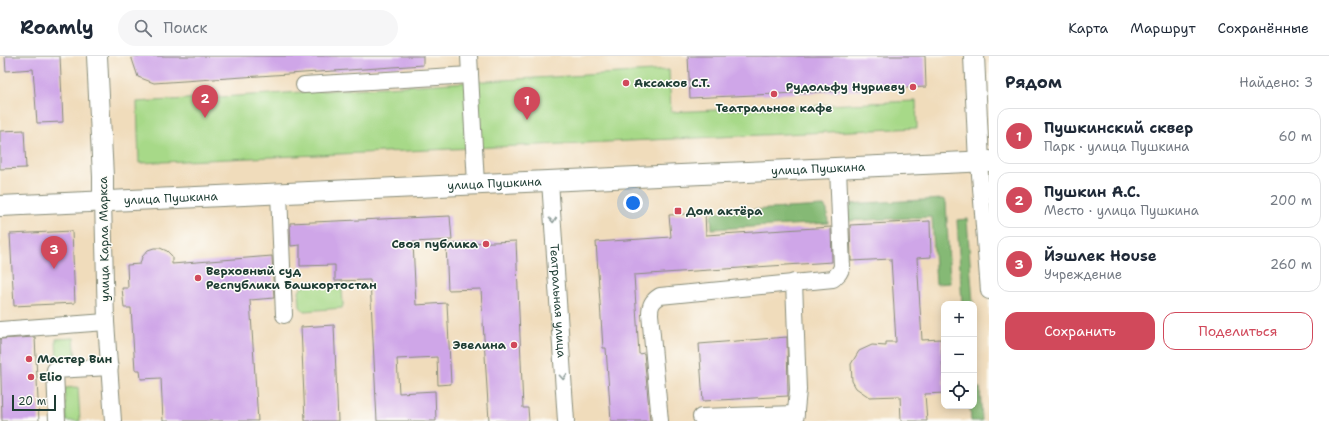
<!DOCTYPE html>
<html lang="ru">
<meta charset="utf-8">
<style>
body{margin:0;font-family:"Shantell Sans",sans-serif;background:#f6f6f7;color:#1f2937}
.controls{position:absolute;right:12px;bottom:12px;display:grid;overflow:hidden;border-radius:8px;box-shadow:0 2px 10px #0003}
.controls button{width:36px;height:36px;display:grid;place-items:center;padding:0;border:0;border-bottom:1px solid #e0e1e3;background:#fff;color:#1f2937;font:20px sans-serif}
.scale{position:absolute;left:12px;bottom:10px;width:44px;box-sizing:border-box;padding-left:4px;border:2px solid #1f3d34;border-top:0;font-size:11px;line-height:14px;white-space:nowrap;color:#1f3d34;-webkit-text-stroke:3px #fdfcf7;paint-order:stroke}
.you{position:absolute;left:633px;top:147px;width:14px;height:14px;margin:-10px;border:3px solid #fff;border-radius:50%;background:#1a73e8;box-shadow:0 0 0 6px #1a73e833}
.badge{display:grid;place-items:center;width:26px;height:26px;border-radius:50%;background:#d1495b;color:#fff;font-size:13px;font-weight:700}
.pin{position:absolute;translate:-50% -33px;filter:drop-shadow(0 1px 2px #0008)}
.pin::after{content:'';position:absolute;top:21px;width:14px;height:12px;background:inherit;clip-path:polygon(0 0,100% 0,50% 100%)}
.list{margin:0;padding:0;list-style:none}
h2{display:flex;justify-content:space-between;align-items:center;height:52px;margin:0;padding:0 16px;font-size:17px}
h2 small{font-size:13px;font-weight:400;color:#747a83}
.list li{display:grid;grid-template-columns:26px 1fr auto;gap:12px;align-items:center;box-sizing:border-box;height:56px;margin:0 8px 8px;padding:0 8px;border:1px solid #e0e1e3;border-radius:12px}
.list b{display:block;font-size:15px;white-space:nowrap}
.list p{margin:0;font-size:13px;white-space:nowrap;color:#747a83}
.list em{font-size:13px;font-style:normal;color:#747a83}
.actions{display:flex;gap:8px;padding:12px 16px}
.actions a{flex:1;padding:9px 0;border:1px solid #d1495b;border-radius:12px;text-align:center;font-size:14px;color:#d1495b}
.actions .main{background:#d1495b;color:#fff}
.icon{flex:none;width:22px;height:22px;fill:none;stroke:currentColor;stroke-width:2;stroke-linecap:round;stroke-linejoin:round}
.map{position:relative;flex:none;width:989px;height:365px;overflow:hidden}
header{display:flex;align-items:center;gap:24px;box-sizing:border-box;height:56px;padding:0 20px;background:#fff;border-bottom:1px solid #e0e1e3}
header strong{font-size:19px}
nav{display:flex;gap:22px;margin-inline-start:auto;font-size:14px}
.search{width:280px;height:36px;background:#f6f6f7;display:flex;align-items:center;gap:10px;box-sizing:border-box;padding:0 14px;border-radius:22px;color:#747a83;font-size:15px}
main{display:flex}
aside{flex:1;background:#fff}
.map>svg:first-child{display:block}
.green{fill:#a7d988;stroke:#638b5e}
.forest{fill:#85b974;stroke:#527b54}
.building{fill:#cfa6e8}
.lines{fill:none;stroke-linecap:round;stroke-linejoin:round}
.minor-casing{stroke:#888c78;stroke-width:18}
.major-casing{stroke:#888c78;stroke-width:22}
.minor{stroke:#fff;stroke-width:16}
.major{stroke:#fff;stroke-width:20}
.oneway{stroke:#8f9e9a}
.poi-dot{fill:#d1495b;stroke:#fdfcf7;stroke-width:1.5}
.labels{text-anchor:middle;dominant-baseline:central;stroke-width:3;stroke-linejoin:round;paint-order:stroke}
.poi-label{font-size:12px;font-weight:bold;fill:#1f3d34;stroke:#fdfcf7;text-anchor:start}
.street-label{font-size:12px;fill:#1f3d34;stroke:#fdfcf7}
</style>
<header>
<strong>Roamly</strong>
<div class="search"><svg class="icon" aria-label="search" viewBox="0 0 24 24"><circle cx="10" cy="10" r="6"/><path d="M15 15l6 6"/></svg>Поиск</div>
<nav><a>Карта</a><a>Маршрут</a><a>Сохранённые</a></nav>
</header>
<main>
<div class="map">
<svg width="989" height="365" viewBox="0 0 989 365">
<rect width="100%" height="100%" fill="#fdfcf7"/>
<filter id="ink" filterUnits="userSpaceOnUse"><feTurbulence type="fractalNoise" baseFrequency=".025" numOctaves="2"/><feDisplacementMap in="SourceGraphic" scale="8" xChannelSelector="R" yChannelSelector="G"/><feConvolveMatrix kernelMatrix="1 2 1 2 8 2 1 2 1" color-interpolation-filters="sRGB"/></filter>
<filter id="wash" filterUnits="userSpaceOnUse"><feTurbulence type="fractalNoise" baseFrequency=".012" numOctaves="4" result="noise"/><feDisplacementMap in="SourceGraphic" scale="16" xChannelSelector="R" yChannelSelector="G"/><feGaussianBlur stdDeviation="0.9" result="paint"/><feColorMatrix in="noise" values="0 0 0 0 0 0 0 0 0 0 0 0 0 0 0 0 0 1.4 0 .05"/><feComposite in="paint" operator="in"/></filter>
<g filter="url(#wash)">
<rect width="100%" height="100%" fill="#f0dcbb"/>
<g class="green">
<path d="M669,14L671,56L916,45L917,72L139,107L137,46Z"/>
<path d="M338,229L342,233L343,249L342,252L304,255L300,251L299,235L303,230Z"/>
<path d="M74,282L76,305L57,306L56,283Z"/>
<path d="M78,331L80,365H66L65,332Z"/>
</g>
<g class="forest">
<path d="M943,143L946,146L950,227L936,228L932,161L843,165L845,148Z"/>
<path d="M824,150L827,154L828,167L712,173L711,159L715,156Z"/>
<path d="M967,163L973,248H962L957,164Z"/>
<path d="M974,332H980L982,365H971L970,350H974Z"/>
</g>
<g id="blocks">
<g class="building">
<path d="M5,0H60L63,66L37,67L33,13L6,15Z"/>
<path d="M131,0H423V9L154,27L138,21Z"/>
<path d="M688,0H925L926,31L690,42Z"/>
<path d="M24,74L26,112L0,113V75Z"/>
<path d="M705,157L706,179L831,171L832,206L634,219L639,298L644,297L650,365H611L606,292H603L596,186L671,181L669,159Z"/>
<path d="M450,160L452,184L413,186L416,249L447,247L451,328L438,329L437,301L397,303L399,337L435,335L436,365H377L370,224L335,225V209L300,210V189L291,190L290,167Z"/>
<path d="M930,165L931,201L917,202L922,284L941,283L944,337L925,338L927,365H901L900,340L869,341L856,332L852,325L851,308L859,295L872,289L886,290V286H896L891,203L851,205L850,169Z"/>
<path d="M72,175L75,247L14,250L10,178Z"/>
<path d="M516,185L523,352H528L529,365H489L481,233L448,234L446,188Z"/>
<path d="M154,192H160L167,195L172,200V208L272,200L274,242L250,244L258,365H163L161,322L141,323L140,314H135L131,252H124L122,232H128L127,209L140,208L142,201L148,194Z"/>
<path d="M334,269L338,365H305L301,271Z"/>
<path d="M35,281L39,365H2L0,283Z"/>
<path d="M787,281L788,340L703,345L699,288Z"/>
</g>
</g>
</g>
<g filter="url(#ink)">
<use href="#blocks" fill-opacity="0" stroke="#888c78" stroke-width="1"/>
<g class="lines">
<g class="minor-casing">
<g id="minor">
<path d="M469,0L476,128"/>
<path d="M304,29L470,19"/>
<path d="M979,106L989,235"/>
<path id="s1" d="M550,125L566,365"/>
<path d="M279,137L284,259"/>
<path d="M103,144L106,266L113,365"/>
<path d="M794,226L798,334L795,365"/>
<path d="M0,274L106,266"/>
<path d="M701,361L796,358"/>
<path d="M57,365L55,314L110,311"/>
<path d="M660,365L650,258C650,249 652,245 660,240L833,223L839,217L842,211L838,112"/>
</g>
</g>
<g class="major-casing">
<g id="major">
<path d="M97,0L103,121V144"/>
<path d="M974,0L979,106"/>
<path id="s2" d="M0,150L989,105"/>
</g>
</g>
<use href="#minor" class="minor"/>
<use href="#major" class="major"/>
</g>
<defs><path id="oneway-chevron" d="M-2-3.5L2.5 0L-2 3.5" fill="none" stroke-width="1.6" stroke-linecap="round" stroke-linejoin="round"/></defs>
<g class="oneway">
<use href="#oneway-chevron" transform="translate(553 164) rotate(86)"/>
<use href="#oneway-chevron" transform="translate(563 321) rotate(86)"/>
</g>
</g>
<g class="poi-dot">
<circle cx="626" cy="27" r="4"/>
<circle cx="913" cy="31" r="4"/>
<circle cx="774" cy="38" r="4"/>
<rect x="674" y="151" width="8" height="8" rx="2"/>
<circle cx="486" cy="188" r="4"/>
<circle cx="198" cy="222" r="4"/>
<circle cx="514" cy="289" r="4"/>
<circle cx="29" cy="303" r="4"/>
<circle cx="31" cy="321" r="4"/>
</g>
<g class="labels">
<g class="poi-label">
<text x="634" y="27">Аксаков С.Т.</text>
<text x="905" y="31" text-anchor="end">Рудольфу Нуриеву</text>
<text x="774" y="52" text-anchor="middle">Театральное кафе</text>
<text x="686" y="155">Дом актёра</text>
<text x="478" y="188" text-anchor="end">Своя публика</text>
<text x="206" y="215">Верховный суд<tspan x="206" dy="14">Республики Башкортостан</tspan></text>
<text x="506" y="289" text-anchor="end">Эвелина</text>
<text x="37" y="303">Мастер Вин</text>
<text x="39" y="321">Elio</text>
</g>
<g class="street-label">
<text stroke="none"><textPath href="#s2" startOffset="819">улица Пушкина</textPath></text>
<text stroke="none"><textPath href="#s2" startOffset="495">улица Пушкина</textPath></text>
<text stroke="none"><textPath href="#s2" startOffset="171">улица Пушкина</textPath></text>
<text transform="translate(104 183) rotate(-91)">улица Карла Маркса</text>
<text stroke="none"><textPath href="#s1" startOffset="120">Театральная улица</textPath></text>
</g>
</g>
</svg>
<div class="controls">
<button>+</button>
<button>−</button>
<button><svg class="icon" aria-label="locate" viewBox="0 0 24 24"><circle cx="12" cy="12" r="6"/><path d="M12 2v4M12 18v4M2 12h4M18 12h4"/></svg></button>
</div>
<div class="scale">20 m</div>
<div class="you"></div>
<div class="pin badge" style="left:527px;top:64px">1</div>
<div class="pin badge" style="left:205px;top:62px">2</div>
<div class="pin badge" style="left:54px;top:213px">3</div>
</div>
<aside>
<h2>Рядом<small>Найдено: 3</small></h2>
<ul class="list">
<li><span class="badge">1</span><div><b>Пушкинский сквер</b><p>Парк · улица Пушкина</p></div><em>60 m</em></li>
<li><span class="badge">2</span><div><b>Пушкин А.С.</b><p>Место · улица Пушкина</p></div><em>200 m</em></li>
<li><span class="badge">3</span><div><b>Йэшлек House</b><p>Учреждение</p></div><em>260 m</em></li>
</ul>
<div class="actions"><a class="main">Сохранить</a><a>Поделиться</a></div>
</aside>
</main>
